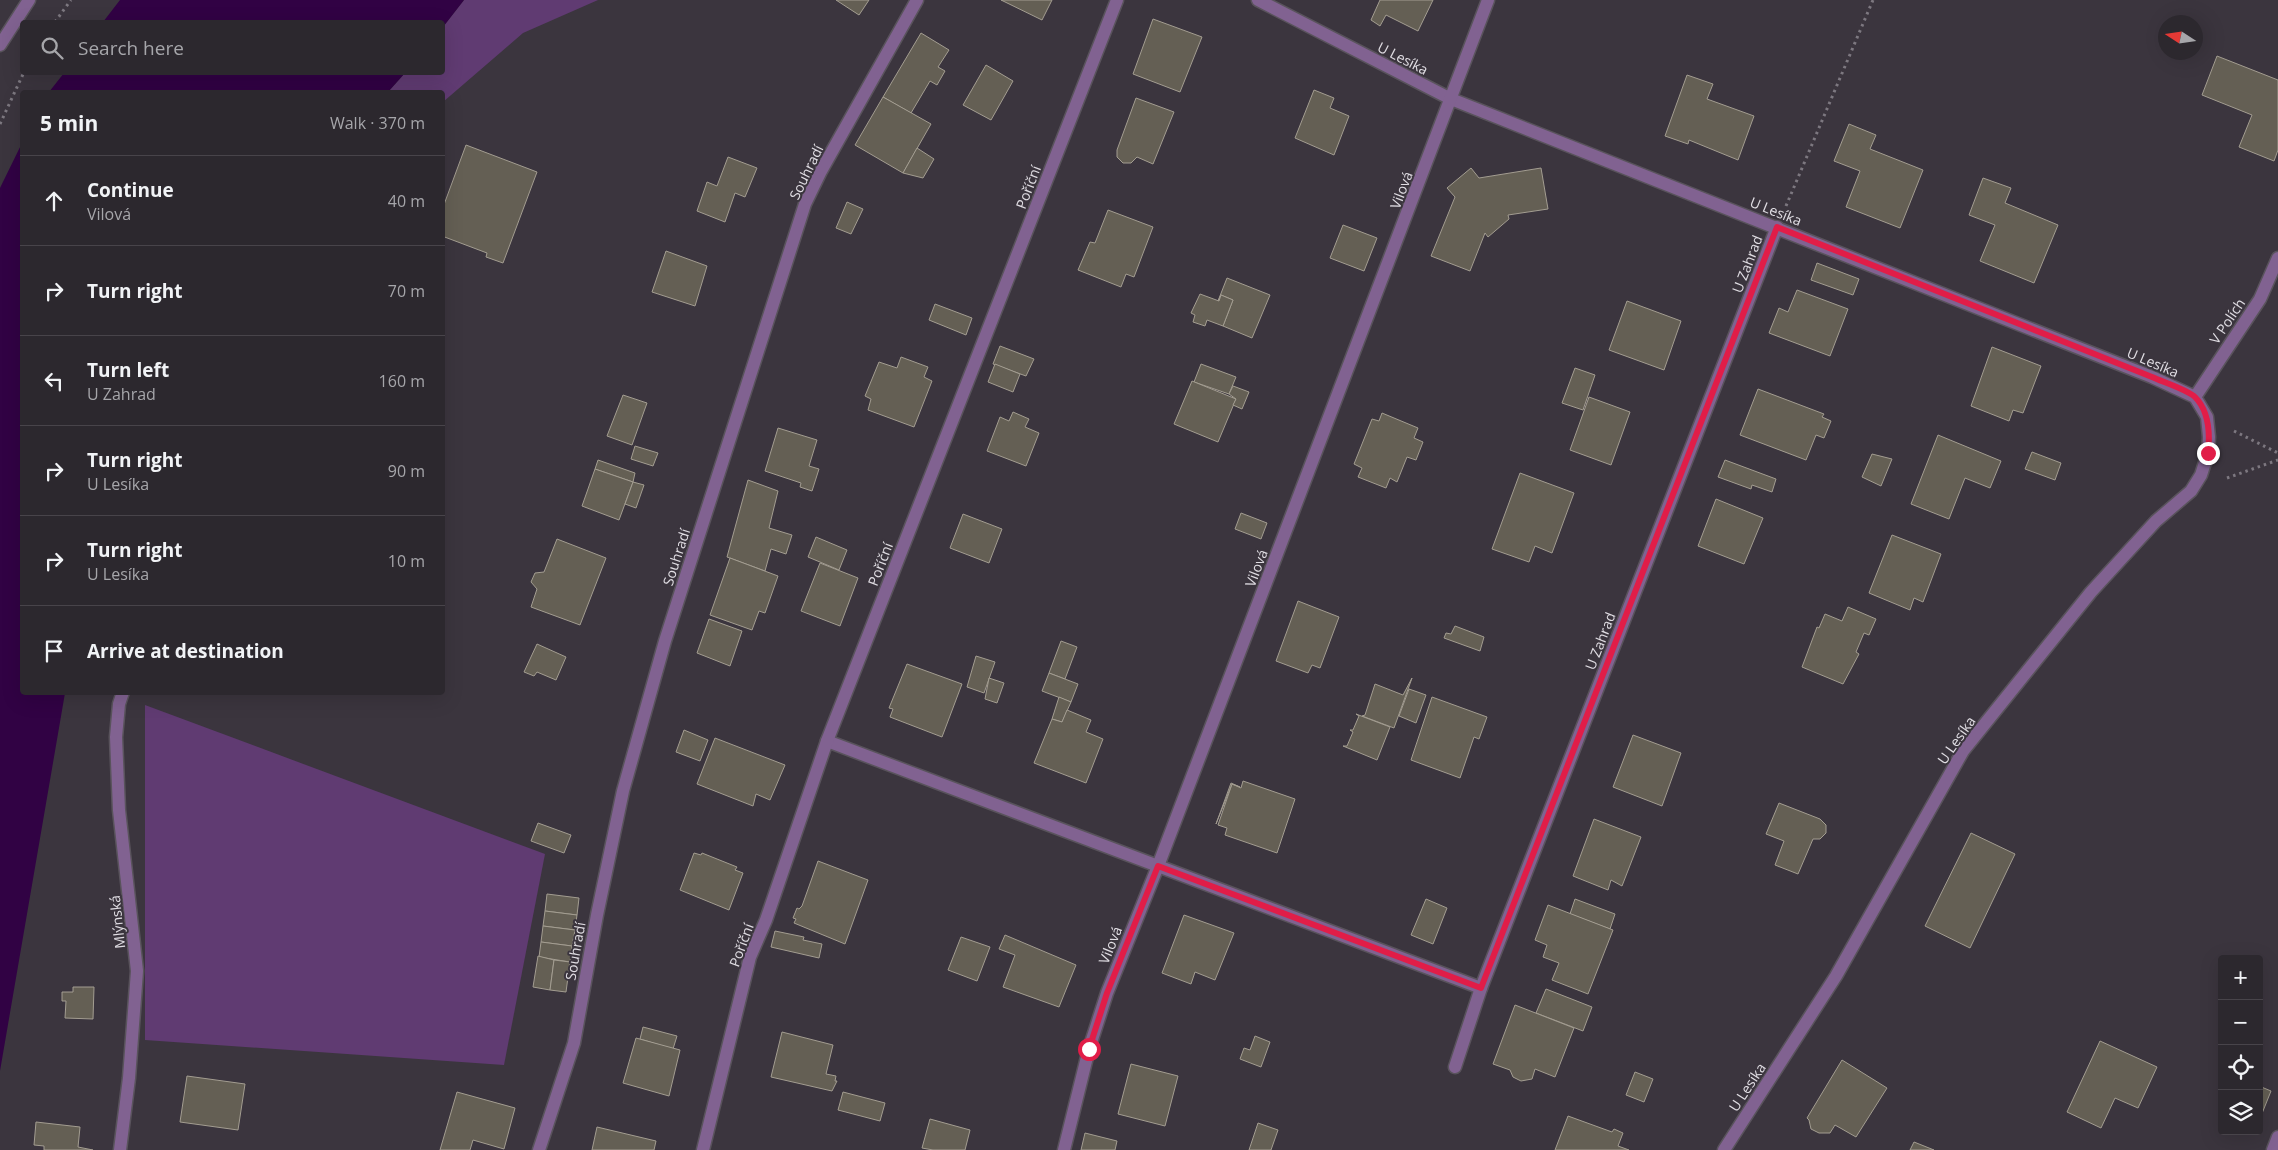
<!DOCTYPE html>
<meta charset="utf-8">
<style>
body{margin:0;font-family:"Open Sans",sans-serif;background:#38343a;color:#f1f3f6}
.controls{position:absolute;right:15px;bottom:15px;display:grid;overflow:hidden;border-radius:5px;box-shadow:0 5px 20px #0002}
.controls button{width:45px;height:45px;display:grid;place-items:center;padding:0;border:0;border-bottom:1px solid #48444a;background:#2c282e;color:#f1f3f6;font:25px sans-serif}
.compass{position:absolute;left:2158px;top:15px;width:45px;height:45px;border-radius:50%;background:#2c282e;box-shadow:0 5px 20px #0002;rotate:282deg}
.stop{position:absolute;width:15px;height:15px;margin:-11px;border:4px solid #e11d48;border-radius:50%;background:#fff}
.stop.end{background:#e11d48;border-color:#fff;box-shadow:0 1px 5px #0008}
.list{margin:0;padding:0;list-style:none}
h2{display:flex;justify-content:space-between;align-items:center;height:65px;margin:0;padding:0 20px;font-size:21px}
h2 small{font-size:16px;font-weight:400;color:#a6a6aa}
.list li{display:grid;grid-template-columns:32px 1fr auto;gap:15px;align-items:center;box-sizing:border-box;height:90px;padding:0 20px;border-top:1px solid #48444a}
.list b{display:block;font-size:19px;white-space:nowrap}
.list p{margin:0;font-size:16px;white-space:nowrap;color:#a6a6aa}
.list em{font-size:16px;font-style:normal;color:#a6a6aa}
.icon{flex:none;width:28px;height:28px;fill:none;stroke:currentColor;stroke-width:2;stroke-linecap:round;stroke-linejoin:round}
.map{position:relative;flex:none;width:2278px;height:1150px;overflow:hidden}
.search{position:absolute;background:#2c282e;box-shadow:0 5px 20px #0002;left:20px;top:20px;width:425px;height:55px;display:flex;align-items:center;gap:12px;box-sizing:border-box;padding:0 18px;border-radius:5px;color:#a6a6aa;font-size:19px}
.panel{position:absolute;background:#2c282e;box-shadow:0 5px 20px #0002;left:20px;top:90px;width:425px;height:605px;border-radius:5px}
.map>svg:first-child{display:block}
.green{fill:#603b72}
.water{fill:#310244}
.building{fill:#645f54;stroke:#a39d91}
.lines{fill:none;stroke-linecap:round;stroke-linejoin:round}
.minor-casing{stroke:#59535c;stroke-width:15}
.path{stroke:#7d7880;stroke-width:3;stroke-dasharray:2.5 4;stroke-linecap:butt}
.minor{stroke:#816291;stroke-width:12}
.route{stroke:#e11d48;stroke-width:6}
.labels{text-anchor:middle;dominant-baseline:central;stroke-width:4;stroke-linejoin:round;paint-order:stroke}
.street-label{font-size:14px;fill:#e1dee4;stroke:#3b353e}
</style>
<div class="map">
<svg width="2278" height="1150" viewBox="0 0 2278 1150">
<rect width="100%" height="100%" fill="#3b353e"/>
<g class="green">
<path d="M464,0H598L523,33L443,102L442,92H388L405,73L442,72L443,27Z"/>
<path d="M145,705L545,854L504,1065L145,1040Z"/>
</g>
<g class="water">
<path d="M120,0H464L443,27L442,22H103Z"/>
<path d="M64,73V72L405,73L388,92H49Z"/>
<path d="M22,143V692L65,693L0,1071V188Z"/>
</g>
<g class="building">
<path d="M836,0H869L859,15Z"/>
<path d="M1001,0H1052L1042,20Z"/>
<path d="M1380,0H1433L1418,31L1386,15L1380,26L1371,20Z"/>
<path d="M1153,19L1202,37L1180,92L1133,74Z"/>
<path d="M921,33L949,50L938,67L945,71L937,85L930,81L911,113L883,97Z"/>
<path d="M2217,56L2278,80V150L2274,161L2239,147L2252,115L2202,95Z"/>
<path d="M986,65L1013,81L991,120L963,105Z"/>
<path d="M1687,75L1713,84L1707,99L1754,116L1738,160L1689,140L1688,144L1665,136Z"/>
<path d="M1314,90L1334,98L1330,108L1349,116L1334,155L1295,138Z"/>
<path d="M883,97L931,124L903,173L855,145Z"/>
<path d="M1136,98L1174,112L1153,164L1137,157L1131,163H1123L1117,157V150Z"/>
<path d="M1849,124L1876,135L1870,149L1923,170L1900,228L1846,207L1860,171L1834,161Z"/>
<path d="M466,145L537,172L503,263L486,257L487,253L442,236V210Z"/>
<path d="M917,148L934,159L923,178L903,173Z"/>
<path d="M728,157L757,168L745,197L735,193L725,222L697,211L707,182L717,186Z"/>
<path d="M1471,168L1479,178L1541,168L1548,209L1508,215L1509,219L1488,237L1485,233L1470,271L1431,256L1455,197L1447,188Z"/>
<path d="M1983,178L2011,188L2005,203L2058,225L2034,283L1980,261L1995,225L1969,215Z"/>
<path d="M847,202L863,209L851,234L836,228Z"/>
<path d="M1108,210L1153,227L1134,277L1126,274L1121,287L1078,270L1090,242L1095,243Z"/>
<path d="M1343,225L1377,238L1364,271L1330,258Z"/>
<path d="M666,251L707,266L695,306L652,292Z"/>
<path d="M1817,263L1859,279L1853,295L1811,280Z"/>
<path d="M1227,278L1270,295L1252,338L1223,326L1233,300L1221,295L1218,301Z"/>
<path d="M1797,290L1848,309L1830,356L1769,333L1779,308L1788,312Z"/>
<path d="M1200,294L1219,301L1221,295L1233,300L1223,326L1207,320L1205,326L1193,322L1195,315L1191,313Z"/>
<path d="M1627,301L1681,321L1664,370L1609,350Z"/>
<path d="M935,304L972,318L966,335L929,320Z"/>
<path d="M1000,346L1034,359L1026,376L993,364Z"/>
<path d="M1992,347L2041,366L2023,413L2013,410L2009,421L1971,406Z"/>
<path d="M901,357L928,367L924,377L932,381L914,427L868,410L871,399L865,396L879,362L897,368Z"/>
<path d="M995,364L1020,374L1013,392L988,382Z"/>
<path d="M1201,364L1236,377L1229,394L1194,382Z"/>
<path d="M1575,368L1595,375L1583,410L1562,403Z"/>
<path d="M1192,381L1236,399L1218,442L1174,424Z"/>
<path d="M1233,386L1249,392L1242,409L1233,405L1236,399L1229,394Z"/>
<path d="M1758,389L1824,414L1822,417L1831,421L1824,438L1816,435L1806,460L1740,435Z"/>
<path d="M623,395L647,403L632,445L607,436Z"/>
<path d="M1589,397L1630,412L1611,465L1570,450Z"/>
<path d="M1013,412L1029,419L1025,427L1039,433L1026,466L987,451L1000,417L1009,421Z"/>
<path d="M1382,413L1418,428L1414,438L1423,442L1416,460L1407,457L1397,482L1390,478L1386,488L1358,477L1362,468L1354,464L1372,419L1379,421Z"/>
<path d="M778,428L817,440L809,466L819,469L812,491L800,487L801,483L765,471Z"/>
<path d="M1938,435L2001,461L1990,488L1965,478L1949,519L1911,504Z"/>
<path d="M635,446L658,453L653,466L631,459Z"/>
<path d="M2032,452L2061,463L2055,480L2025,469Z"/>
<path d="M1872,454L1892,459L1881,486L1862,477Z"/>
<path d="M598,460L635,473L633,482L595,469Z"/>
<path d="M1725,460L1776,479L1772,492L1752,485L1751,489L1718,477Z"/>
<path d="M595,469L633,482L619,520L582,506Z"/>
<path d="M1520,473L1574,493L1552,553L1535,546L1529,562L1492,549Z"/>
<path d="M748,480L778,491L769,528L792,535L786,554L771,549L765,571L727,557Z"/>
<path d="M633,482L644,485L636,508L625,504Z"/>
<path d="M1716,499L1763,518L1744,564L1698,546Z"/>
<path d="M1241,513L1267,523L1261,539L1235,529Z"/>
<path d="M963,514L1002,529L989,563L950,548Z"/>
<path d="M1892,535L1941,554L1923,602L1914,598L1910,610L1869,593Z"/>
<path d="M816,537L847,550L839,570L808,557Z"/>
<path d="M557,539L606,558L580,625L531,607L537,589L531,582L535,573L544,572Z"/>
<path d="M730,558L778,576L765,613L759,611L752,630L710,615Z"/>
<path d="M820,563L858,578L840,626L801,611Z"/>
<path d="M1298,601L1339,617L1320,668L1312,665L1308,673L1276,661Z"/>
<path d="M1848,607L1876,619L1869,635L1864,633L1856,652L1859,654L1843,684L1802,667L1817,627L1819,628L1825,614L1842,621Z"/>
<path d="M709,619L742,631L730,666L697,653Z"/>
<path d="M1455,626L1484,637L1480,651L1444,638L1446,633L1451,634Z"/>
<path d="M1061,641L1077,647L1065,679L1049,673Z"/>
<path d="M537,644L566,657L556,680L537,672L534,676L524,672Z"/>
<path d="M976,656L995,662L984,693L967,687Z"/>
<path d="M907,664L962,684L942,737L890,717L893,709L889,708Z"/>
<path d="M1049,673L1078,684L1071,702L1042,691Z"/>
<path d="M989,678L1004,683L997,703L985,699Z"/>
<path d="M1412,678L1394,728L1362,716L1365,715L1375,684L1403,695Z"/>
<path d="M1409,689L1426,695L1416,723L1399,716Z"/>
<path d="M1059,697L1071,702L1062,722L1052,719Z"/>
<path d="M1432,697L1487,717L1479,739L1474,737L1460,778L1411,760Z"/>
<path d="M1067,710L1091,720L1086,732L1103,739L1086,783L1034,763L1052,719L1062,722Z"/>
<path d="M1356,714L1390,727L1377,760L1343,746H1347L1353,732L1350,730H1353L1359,716Z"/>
<path d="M684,730L708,740L700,761L676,752Z"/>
<path d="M1633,735L1681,753L1662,806L1613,787Z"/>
<path d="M715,738L785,765L770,800L756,794L753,806L697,784Z"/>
<path d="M1243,781L1295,799L1277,853L1225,835L1227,828L1218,825L1232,784L1241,788Z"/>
<path d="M1231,783L1240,787L1232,784L1216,824Z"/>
<path d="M1779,803L1820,819L1826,825V833L1820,839H1813L1798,874L1775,865L1784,841L1766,834Z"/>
<path d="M1594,819L1641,837L1622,886L1611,880L1608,890L1573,876Z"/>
<path d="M538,823L571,835L564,853L531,841Z"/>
<path d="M1971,833L2015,854L1970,948L1925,926Z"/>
<path d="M694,853L701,855L702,853L737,867L735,870L743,873L729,910L680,890Z"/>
<path d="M818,861L868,880L845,944L794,923L796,919L793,918L797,908L799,909L802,906Z"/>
<path d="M547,894L579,898L577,915L545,911Z"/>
<path d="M1426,899L1447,908L1433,944L1411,935Z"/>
<path d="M1575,899L1615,914L1610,929L1570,914Z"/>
<path d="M1548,905L1613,930L1588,994L1552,980L1559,963L1543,957L1547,945L1535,940Z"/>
<path d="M545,911L577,915L575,930L543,926Z"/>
<path d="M1184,915L1234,933L1215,980L1195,972L1191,984L1162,973Z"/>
<path d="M543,926L575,930L572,946L541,942Z"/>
<path d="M775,931L804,937L803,940L822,944L819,958L771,947Z"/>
<path d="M1005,935L1076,965L1059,1007L1003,987L1015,955L999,949Z"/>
<path d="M961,937L990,947L977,981L948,970Z"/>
<path d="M541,942L572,946L570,962L539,957Z"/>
<path d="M538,956L554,960L550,990L533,987Z"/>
<path d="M554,960L570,962L566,992L550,990Z"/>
<path d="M73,987H94L93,1019L65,1018L66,1001H62V992H73Z"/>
<path d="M1546,989L1592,1007L1583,1031L1536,1013Z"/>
<path d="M1515,1005L1574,1028L1555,1077L1535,1069L1532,1079L1521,1081L1513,1077L1510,1070L1493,1064Z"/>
<path d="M643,1027L677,1036L673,1049L640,1039Z"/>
<path d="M782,1032L833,1045L826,1074L836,1076L835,1081H837L832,1091L771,1077Z"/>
<path d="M1255,1036L1270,1042L1261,1067L1240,1059L1244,1048L1250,1050Z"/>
<path d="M636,1038L680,1050L669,1096L623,1083Z"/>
<path d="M2100,1041L2157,1067L2138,1108L2115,1098L2101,1128L2067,1112Z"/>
<path d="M1842,1060L1887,1088L1856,1137L1835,1125L1830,1133H1819L1811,1129L1809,1120L1807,1118Z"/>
<path d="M1131,1064L1178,1076L1165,1126L1118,1114Z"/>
<path d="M1635,1072L1653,1079L1644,1102L1626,1095Z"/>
<path d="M187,1076L245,1084L238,1130L180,1122Z"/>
<path d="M2259,1086L2271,1091L2259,1121Z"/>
<path d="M457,1092L515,1108L504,1149L473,1140L470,1150H440Z"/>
<path d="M843,1092L885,1103L880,1121L838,1110Z"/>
<path d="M1568,1116L1612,1132L1614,1129L1623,1133L1618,1146L1629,1150H1555Z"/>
<path d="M930,1119L970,1130L965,1150H933L922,1148Z"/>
<path d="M36,1122L80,1127L78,1147L93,1150H44V1146L34,1145Z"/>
<path d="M1258,1123L1278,1130L1271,1150H1249Z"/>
<path d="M597,1127L656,1141L654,1150H592Z"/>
<path d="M1085,1133L1117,1141L1115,1150H1081Z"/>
<path d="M1914,1142L1934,1150H1910Z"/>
</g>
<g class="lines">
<g class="minor-casing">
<g id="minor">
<path d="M1258,0L1451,99L2152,377L2195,397L2207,417L2209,437L2208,453L2201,475L2191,491L2156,521L2091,592L1963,751L1836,976L1724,1150"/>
<path d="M0,45L29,0"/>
<path d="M2195,397L2260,299L2278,258"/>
<path d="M827,741L1481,988"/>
<path d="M1455,1067L1481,988L1777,227"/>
<path d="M120,1150L129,1078L137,971L119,810L116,737L119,704L123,692"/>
<path d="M539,1150L574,1043L597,915L623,791L665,641L805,204L821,171L917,0"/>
<path d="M703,1150L750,957L766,920L827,741L1117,0"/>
<path d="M1064,1150L1089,1049L1107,993L1158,866L1488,0"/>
<path d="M2273,1150L2278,1137"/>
</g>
</g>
<g class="path">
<path d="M55,22L71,0"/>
<path d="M0,124L24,72"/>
<path d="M1786,206L1873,0"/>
<path d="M2234,431L2278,453"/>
<path d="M2227,478L2278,460"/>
</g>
<use href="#minor" class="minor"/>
</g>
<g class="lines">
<path class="route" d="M1089,1049L1107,993L1158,866L1481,988L1777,227L2152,377C2163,382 2188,390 2195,397C2210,412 2210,435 2208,453"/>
</g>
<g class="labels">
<g class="street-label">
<text transform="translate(1403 58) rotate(27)">U Lesíka</text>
<text transform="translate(806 172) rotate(-64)">Souhradí</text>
<text transform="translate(1028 187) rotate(-69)">Poříční</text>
<text transform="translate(1401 190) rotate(-69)">Vilová</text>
<text transform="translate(1776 211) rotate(22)">U Lesíka</text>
<text transform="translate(1747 264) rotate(-69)">U Zahrad</text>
<text transform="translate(2227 321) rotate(-56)">V Polích</text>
<text transform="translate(2153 362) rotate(23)">U Lesíka</text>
<text transform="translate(676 557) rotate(-72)">Souhradí</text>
<text transform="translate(880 564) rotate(-69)">Poříční</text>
<text transform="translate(1256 568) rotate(-69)">Vilová</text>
<text transform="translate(1600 641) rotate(-69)">U Zahrad</text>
<text transform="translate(1956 740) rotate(-55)">U Lesíka</text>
<text transform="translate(117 922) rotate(-96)">Mlýnská</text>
<text transform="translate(741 945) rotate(-70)">Poříční</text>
<text transform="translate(1110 945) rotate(-68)">Vilová</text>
<text transform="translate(575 951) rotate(-80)">Souhradí</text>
<text transform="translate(1747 1087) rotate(-57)">U Lesíka</text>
</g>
</g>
</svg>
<div class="controls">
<button>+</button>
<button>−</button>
<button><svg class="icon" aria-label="locate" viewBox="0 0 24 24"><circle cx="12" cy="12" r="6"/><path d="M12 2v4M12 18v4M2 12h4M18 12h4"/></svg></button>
<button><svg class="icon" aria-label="layers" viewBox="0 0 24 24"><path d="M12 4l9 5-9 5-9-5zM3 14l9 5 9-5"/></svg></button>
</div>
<svg class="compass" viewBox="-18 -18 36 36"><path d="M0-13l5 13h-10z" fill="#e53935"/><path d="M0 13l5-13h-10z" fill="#a6a6aa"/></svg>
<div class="stop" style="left:1089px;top:1049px"></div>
<div class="stop end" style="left:2208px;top:453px"></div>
<div class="search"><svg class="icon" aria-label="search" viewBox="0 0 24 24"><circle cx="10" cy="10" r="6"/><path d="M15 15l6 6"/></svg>Search here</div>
<section class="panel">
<h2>5 min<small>Walk · 370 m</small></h2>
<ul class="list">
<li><svg class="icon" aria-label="ahead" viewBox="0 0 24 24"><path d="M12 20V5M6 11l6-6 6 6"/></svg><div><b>Continue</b><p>Vilová</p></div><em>40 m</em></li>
<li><svg class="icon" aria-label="right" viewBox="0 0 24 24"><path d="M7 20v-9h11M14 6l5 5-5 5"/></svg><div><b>Turn right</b></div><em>70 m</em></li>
<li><svg class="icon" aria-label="left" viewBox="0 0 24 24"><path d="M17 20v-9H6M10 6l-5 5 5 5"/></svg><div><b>Turn left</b><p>U Zahrad</p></div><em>160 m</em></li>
<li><svg class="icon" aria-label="right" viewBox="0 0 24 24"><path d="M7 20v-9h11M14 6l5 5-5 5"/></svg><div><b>Turn right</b><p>U Lesíka</p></div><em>90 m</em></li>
<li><svg class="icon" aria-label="right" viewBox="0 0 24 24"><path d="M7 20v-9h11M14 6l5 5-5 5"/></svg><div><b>Turn right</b><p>U Lesíka</p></div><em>10 m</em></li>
<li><svg class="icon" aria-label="arrive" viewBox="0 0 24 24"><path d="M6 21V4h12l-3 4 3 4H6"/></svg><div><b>Arrive at destination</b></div></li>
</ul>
</section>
</div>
